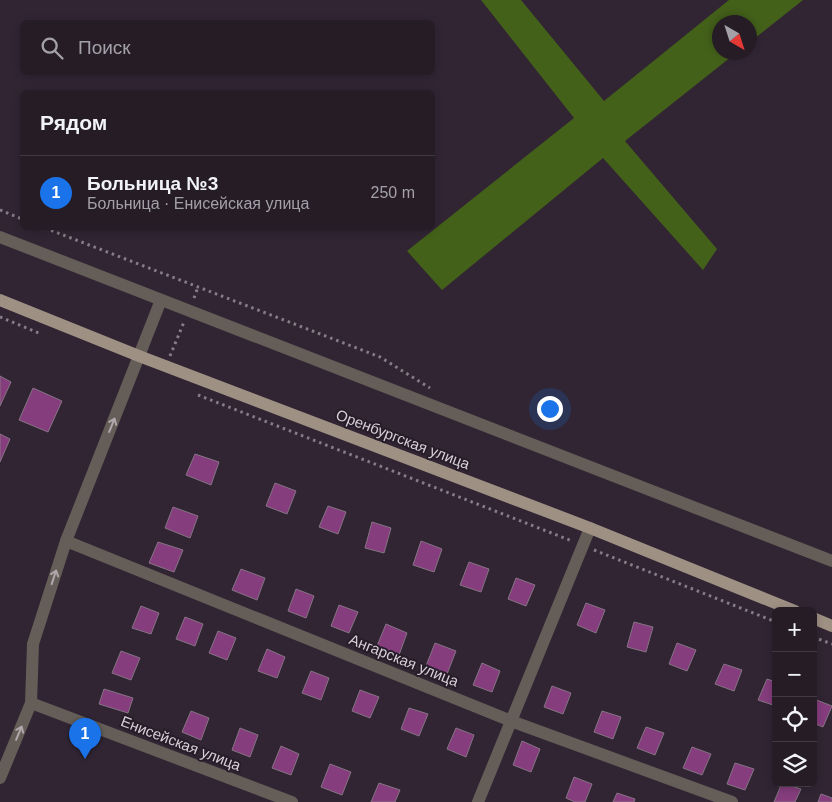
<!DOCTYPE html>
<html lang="ru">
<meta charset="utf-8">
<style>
body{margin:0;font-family:Arial,sans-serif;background:#312932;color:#f1f3f6}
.controls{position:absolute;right:15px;bottom:15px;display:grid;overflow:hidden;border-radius:8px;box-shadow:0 2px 8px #0003}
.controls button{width:45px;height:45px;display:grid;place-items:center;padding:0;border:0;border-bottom:1px solid #423a43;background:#251c26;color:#f1f3f6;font:25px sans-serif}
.compass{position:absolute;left:712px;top:15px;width:45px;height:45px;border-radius:50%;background:#251c26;box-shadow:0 2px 8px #0003;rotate:141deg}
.you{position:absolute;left:549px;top:408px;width:18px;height:18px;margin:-12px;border:4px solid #fff;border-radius:50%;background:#1a73e8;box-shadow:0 0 0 8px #1a73e833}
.badge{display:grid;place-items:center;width:32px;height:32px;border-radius:50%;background:#1a73e8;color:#fff;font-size:16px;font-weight:700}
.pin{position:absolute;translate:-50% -41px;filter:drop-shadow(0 1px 2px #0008)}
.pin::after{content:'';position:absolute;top:26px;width:18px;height:15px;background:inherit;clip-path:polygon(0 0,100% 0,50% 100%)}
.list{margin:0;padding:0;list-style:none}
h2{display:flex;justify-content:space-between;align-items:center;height:65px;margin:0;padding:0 20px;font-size:21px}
h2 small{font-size:16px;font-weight:400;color:#a3a1a7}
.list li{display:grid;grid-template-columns:32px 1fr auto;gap:15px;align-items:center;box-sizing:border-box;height:75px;padding:0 20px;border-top:1px solid #423a43}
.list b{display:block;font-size:19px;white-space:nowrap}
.list p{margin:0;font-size:16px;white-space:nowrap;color:#a3a1a7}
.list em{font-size:16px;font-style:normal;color:#a3a1a7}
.icon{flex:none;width:28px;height:28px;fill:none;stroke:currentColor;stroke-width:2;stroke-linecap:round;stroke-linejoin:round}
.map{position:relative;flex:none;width:832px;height:802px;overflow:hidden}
.search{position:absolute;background:#251c26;box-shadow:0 2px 8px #0003;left:20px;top:20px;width:415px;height:55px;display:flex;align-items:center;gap:12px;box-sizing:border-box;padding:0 18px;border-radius:8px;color:#a3a1a7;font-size:19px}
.panel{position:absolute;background:#251c26;box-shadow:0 2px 8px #0003;left:20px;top:90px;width:415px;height:140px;border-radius:8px}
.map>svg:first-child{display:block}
.forest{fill:#44611a}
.building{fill:#853d7d;stroke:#857483}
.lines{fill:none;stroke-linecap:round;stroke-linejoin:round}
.path{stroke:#877d89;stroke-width:3;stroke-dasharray:2.5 4;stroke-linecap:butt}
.minor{stroke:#655e58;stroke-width:12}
.major{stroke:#9f9084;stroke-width:12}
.oneway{stroke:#afa7ab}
.labels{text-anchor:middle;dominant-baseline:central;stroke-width:4;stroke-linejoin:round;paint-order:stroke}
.street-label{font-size:15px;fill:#d7cfd8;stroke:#271c29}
</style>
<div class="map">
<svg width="832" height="802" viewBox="0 0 832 802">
<rect width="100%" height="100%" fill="#312533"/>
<path class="forest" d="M481,0H521L604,101L729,0H803L750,42V22H720V52L736,53L625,141L717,249L703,270L603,158L442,290L407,251L574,118Z"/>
<g class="building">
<path d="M0,376L11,382L0,406Z"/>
<path d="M33,388L62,401L48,432L19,420Z"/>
<path d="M0,434L10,439L0,462Z"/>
<path d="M195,454L219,462L211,485L186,475Z"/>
<path d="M275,483L296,491L287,514L266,506Z"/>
<path d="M328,506L346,512L338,534L319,527Z"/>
<path d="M173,507L198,516L190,538L165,528Z"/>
<path d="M372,522L391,528L384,553L365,548Z"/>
<path d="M421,541L442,549L434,572L413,565Z"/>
<path d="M158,542L183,550L174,572L149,563Z"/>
<path d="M469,562L489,569L481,592L460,585Z"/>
<path d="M241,569L265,578L257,600L232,590Z"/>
<path d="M516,578L535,585L526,606L508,599Z"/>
<path d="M296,589L314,596L306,618L288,611Z"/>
<path d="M586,603L605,610L596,633L577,625Z"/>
<path d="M339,605L358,612L349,633L331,626Z"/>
<path d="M141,606L159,613L151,634L132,628Z"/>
<path d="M185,617L203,624L195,646L176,639Z"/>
<path d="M634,622L653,627L646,652L627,647Z"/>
<path d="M386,624L407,633L399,655L377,646Z"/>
<path d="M218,631L236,638L227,660L209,653Z"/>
<path d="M435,643L456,651L447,674L426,666Z"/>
<path d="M677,643L696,650L687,671L669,664Z"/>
<path d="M267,649L285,657L277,678L258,671Z"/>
<path d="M121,651L140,658L131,680L112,673Z"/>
<path d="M482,663L500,671L492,692L473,685Z"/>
<path d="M724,664L742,670L734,691L715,684Z"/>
<path d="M311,671L329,678L321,700L302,693Z"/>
<path d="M767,679L776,682V706L758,700Z"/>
<path d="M552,686L571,693L563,714L544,707Z"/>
<path d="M104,689L133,698L128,713L99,704Z"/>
<path d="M360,690L379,697L370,718L352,711Z"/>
<path d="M814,699L832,706L823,727L813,723Z"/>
<path d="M409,708L428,714L419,736L401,729Z"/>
<path d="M191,711L209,718L201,740L182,732Z"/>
<path d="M602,711L621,717L613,739L594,732Z"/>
<path d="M646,727L664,733L655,755L637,748Z"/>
<path d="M240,728L258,735L250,757L232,750Z"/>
<path d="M456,728L474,735L466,757L447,749Z"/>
<path d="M522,741L540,749L531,772L513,765Z"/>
<path d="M281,746L299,754L291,775L272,768Z"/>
<path d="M692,747L711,754L702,775L683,768Z"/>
<path d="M735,763L754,769L745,790L727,784Z"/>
<path d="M330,764L351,772L342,795L321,787Z"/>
<path d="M574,777L592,784L585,802H575L566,798Z"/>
<path d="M379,783L400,790L395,802H371Z"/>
<path d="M782,783L801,789L795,802H774Z"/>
<path d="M617,793L635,799L634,802H613Z"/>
<path d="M821,794L832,798V802H818Z"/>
</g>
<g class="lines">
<g class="path">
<path d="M0,210L22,219"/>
<path d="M45,228L380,357L430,388"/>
<path d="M194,298L198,287"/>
<path d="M0,317L41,334"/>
<path d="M170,356L184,322"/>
<path d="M198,395L572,541"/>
<path d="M594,550L776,622"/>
<path d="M813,637L832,644"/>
</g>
<g class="minor">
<path d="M0,237L832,561"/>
<path d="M66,541L511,721L732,802"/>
<path d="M31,703L292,802"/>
<path d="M0,778L31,703L33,644L66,541L161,300"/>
<path d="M478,802L590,528"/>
</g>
<g class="major">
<path d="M0,300L139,356L590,528L795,611"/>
<path d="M813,618L832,626"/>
</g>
</g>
<defs><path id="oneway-shaft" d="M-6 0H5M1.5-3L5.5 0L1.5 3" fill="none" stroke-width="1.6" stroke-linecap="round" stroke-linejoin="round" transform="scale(1.25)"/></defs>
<g class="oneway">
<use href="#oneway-shaft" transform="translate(112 425) rotate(-68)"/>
<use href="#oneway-shaft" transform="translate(54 577) rotate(-72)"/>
<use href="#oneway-shaft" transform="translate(19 733) rotate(-67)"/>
</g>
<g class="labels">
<g class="street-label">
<text transform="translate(403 439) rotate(21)">Оренбургская улица</text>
<text transform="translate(404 660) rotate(22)">Ангарская улица</text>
<text transform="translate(181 743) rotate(21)">Енисейская улица</text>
</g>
</g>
</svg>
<div class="controls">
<button>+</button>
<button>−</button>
<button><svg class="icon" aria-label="locate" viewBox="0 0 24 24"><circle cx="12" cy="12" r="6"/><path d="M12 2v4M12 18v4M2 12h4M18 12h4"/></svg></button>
<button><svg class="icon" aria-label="layers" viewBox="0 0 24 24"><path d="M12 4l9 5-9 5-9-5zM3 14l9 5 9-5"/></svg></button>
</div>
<svg class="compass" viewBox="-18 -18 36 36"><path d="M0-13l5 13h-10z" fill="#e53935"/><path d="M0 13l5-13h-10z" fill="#a3a1a7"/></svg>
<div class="you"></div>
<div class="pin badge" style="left:85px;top:759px">1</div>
<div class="search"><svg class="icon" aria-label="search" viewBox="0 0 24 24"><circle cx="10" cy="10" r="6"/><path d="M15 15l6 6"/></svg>Поиск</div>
<section class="panel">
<h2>Рядом<small></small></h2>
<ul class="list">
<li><span class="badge">1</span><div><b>Больница №3</b><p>Больница · Енисейская улица</p></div><em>250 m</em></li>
</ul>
</section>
</div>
